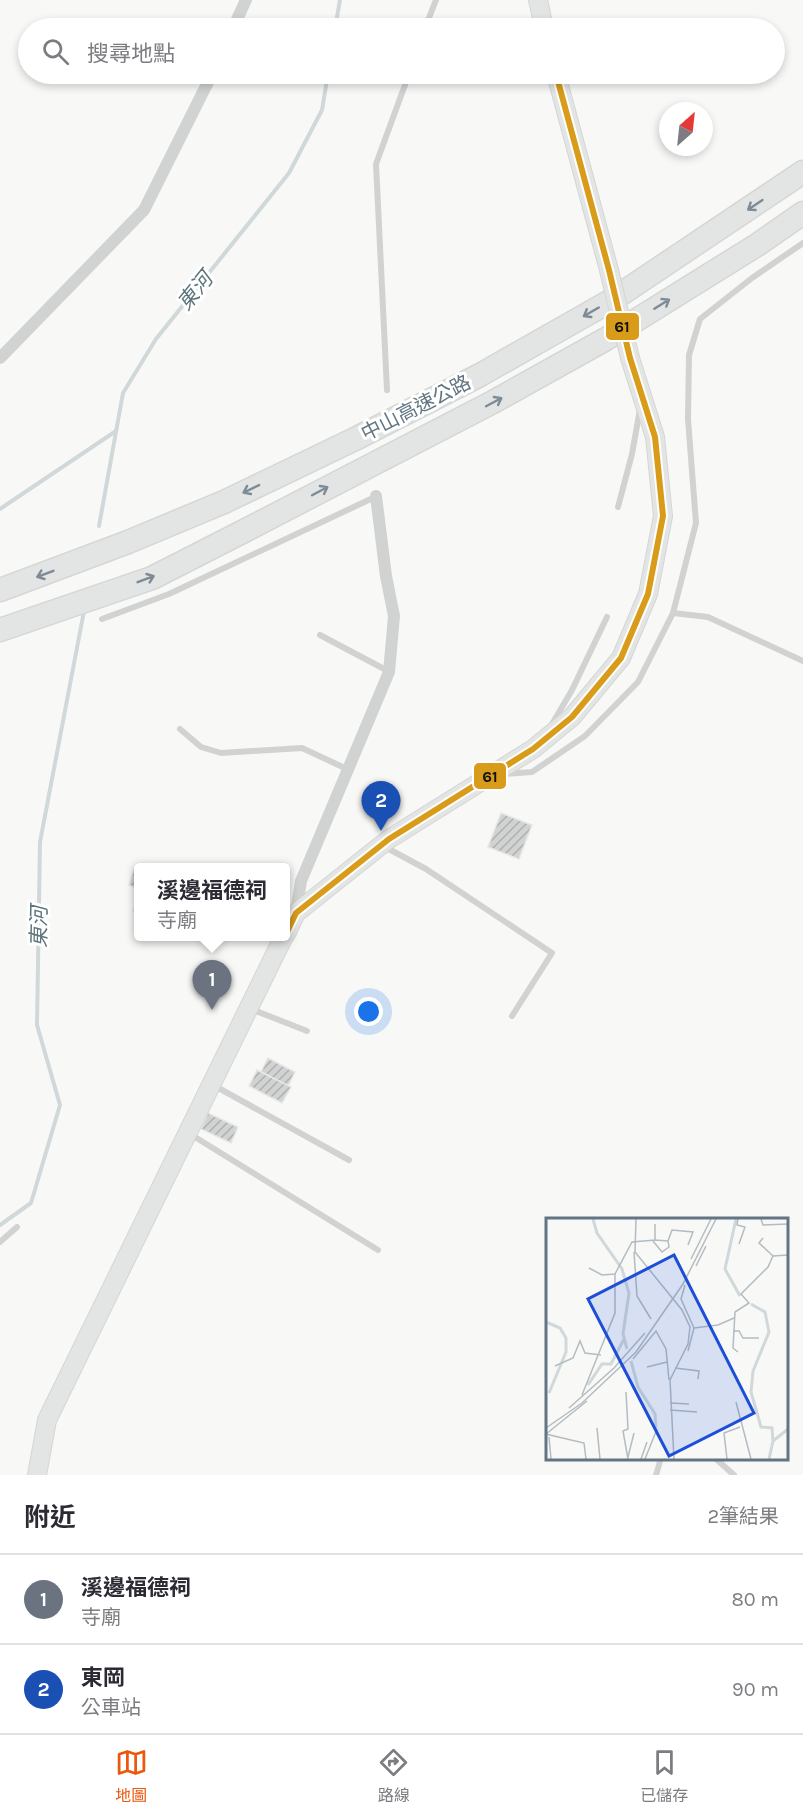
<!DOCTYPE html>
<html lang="zh-TW">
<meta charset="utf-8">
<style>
body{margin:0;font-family:Karla,"Noto Sans TC",sans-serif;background:#f2f2f3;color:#2b2b33}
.compass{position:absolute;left:659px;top:102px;width:54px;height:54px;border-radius:50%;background:#fff;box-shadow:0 3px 9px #0003;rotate:27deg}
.you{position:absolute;left:369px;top:1012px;width:21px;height:21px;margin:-15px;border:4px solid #fff;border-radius:50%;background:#1a73e8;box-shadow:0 0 0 9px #1a73e833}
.badge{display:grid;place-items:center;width:39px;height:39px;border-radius:50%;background:#ea580c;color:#fff;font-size:20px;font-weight:700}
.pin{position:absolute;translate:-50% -50px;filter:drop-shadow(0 2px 3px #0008)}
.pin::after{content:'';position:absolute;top:32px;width:21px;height:18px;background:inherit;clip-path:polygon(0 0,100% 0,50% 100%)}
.popup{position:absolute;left:134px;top:863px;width:156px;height:78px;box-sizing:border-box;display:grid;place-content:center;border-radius:6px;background:#fff;filter:drop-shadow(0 2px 4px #0005);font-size:20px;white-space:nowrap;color:#7c7c81}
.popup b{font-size:22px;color:#2b2b33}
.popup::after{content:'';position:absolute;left:50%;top:100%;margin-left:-12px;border:12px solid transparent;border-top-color:#fff}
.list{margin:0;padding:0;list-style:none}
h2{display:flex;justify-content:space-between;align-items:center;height:78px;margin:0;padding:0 24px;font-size:26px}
h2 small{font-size:20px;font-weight:400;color:#7c7c81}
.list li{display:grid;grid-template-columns:39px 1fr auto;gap:18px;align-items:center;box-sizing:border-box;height:90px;padding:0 24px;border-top:2px solid #e1e1e2}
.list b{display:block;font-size:22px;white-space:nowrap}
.list p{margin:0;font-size:20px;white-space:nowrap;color:#7c7c81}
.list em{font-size:20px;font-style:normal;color:#7c7c81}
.icon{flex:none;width:33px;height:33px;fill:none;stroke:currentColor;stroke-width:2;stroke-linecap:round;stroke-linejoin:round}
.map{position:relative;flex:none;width:803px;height:1475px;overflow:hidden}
.search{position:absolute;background:#fff;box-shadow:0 3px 9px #0003;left:18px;right:18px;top:18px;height:66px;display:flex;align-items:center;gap:15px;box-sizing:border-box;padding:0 21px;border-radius:33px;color:#7c7c81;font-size:22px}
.sheet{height:258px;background:#fff}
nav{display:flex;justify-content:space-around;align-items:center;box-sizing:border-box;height:84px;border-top:2px solid #e1e1e2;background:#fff;font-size:16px;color:#7c7c81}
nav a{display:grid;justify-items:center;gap:3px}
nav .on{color:#ea580c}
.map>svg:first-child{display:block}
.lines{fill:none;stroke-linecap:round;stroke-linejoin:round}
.stream{stroke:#d0d8da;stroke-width:4}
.building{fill:url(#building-hatch);stroke:#e7e7e6;stroke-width:1.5}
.secondary-casing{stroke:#d4d6d6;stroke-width:20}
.highway-casing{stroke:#d5d6d6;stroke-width:25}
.lane{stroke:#d1d3d3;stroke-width:6}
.street{stroke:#d1d3d3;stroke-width:12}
.secondary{stroke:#e3e4e4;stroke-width:18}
.highway{stroke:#e3e4e4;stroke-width:22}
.secondary-bridge-casing{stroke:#d4d6d6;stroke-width:20;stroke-linecap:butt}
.secondary-bridge{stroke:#e3e4e4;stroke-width:18}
.bus-1-casing{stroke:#fff;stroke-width:10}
.bus-1{stroke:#d99c1a;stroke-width:6}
.oneway{stroke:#7c8b96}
.labels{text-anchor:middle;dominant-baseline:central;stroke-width:6;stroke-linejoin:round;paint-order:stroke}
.street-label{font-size:20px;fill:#627582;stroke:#fff}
.water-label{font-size:21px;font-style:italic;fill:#5d757c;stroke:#fff}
.inset-river{fill:none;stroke:#d0d8da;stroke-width:3}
.inset-road{fill:none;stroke:#b3bcc1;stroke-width:1.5}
.view{fill:#1d4ed8;fill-opacity:0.15;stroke:#1d4ed8;stroke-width:3}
.inset-edge{fill:none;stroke:#627582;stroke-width:3}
.line-badge{stroke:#fff;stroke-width:2}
.pale-badge-label{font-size:16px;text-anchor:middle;font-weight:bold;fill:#111}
</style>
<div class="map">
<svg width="803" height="1475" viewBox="0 0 803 1475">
<defs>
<pattern id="building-hatch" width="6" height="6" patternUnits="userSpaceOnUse" patternTransform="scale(1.5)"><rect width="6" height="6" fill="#d1d3d3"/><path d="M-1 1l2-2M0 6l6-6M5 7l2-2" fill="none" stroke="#adb0b1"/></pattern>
</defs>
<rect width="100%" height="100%" fill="#f8f8f7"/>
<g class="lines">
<g class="stream">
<path d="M335,28L340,0"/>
<path d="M0,509L116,431"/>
<path d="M99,526L123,393L156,339L289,173L322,110L328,74"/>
<path d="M0,1225L31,1203L60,1105L37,1025L40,842L84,611"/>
</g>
</g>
<g class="building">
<path d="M501,813L532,825L519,859L488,847Z"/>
<path d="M134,869L138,870V889L129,885Z"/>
<path d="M138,895V913L133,911Z"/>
<path d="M268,1058L295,1072L288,1086L261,1072Z"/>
<path d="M257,1070L291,1087L282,1103L249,1086Z"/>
<path d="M208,1113L238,1127L231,1143L201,1129Z"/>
</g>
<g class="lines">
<g class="secondary-casing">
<g id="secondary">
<path d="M538,0L544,28"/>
<path d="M556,74L609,270"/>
<path d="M286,934L296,913L389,839L533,749L572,717L621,658L648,594L663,516L655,437L630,358"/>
<path d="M37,1475L47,1420L284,936"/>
</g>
</g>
<g class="highway-casing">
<g id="highway">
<path d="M0,590L128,542L224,502L355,439L480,375L612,300L803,172"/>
<path d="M0,630L152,578L248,529L493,402L606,339L757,245L803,213"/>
</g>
</g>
<g class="lane">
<path d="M425,28L436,0"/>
<path d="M387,390L376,164L409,74"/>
<path d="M618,507L632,454L640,409"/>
<path d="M673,613L708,617L803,661"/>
<path d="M102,619L169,594L375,497"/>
<path d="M320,635L388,671"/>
<path d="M551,726L572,690L607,617"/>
<path d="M180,729L201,747L221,753L302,748L347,769"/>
<path d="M503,774L532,772L585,736L638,682L673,613L696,523L688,419L689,355L700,319L752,278L803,243"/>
<path d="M385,847L426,869L552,953L512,1016"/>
<path d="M251,1009L307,1031"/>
<path d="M213,1085L349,1160"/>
<path d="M190,1134L378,1250"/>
<path d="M0,1242L17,1227"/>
<path d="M715,1458L734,1475"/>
<path d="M656,1475L661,1458"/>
</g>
<g class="street">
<path d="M233,28L246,0"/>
<path d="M0,358L144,210L212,74"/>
<path d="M296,913L301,881L389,672L394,616L386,576L376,496"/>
</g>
<use href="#secondary" class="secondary"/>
<use href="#highway" class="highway"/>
<g class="secondary-bridge-casing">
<path id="secondary-bridge" d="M609,270L630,358"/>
</g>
<use href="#secondary-bridge" class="secondary-bridge"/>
<g class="bus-1-casing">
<path id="bus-1" d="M286,934L296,913L389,839L533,749L572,717L621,658L648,594L663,516L655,437L630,358L609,270L556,74"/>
</g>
<use href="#bus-1" class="bus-1"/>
</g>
<defs><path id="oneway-shaft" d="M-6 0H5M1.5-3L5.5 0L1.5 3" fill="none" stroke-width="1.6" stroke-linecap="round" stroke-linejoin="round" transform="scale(1.5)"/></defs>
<g class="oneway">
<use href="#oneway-shaft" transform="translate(755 205) rotate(146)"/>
<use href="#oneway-shaft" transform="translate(662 304) rotate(-32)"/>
<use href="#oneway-shaft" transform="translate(591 312) rotate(150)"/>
<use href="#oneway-shaft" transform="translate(494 402) rotate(-28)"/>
<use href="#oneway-shaft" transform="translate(251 489) rotate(154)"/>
<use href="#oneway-shaft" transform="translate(320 491) rotate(-28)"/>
<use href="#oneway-shaft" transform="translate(45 574) rotate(159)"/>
<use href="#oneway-shaft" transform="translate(146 579) rotate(-21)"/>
</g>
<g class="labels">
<g class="street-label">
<text transform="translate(416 408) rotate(-27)">中山高速公路</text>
</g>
<g class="water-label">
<text transform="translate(195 291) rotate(-51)">東河</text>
<text transform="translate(39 927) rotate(-89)">東河</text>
</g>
</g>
<g transform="translate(546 1218)">
<rect width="242" height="242" fill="#f8f8f7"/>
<path class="inset-river" d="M47,1L51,15L76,51L83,75L77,116L81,131M190,1L179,51L194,78M205,86L219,94L223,114L207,153L205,174L215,209L226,210L227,223M0,104L14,110L20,120V134L3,175M85,143L92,169L109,196L110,210M42,167L56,146H65L78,121M223,241L227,223L242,211"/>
<path class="inset-road" d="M90,1L89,34L136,92L144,109L142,126L124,162L128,241M192,1L191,7L199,9L193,26M215,1L217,7L242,6M217,20L213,25L227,38M109,22L122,23L126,12L147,14L142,27M107,23L116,34L123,29L122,23M88,34L91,78L105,101M145,41L165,1M150,48L160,28M43,50L56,57L69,56M139,67L135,81L148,110L142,133M148,110L172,107L188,100M187,113H193L197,120H213M192,134L187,130L189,94L203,85L195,76L222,49L227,38L242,37M87,141L110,113L120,131L123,162M9,148L27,140L34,123L39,135L55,137M101,149L121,144M129,150L153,153L152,161M80,174L82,211L77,213L82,241M36,177L69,95V56L86,24L109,22V6M190,184L205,241M124,185L143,186M23,190L68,150L99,115M124,192L151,194M0,210L36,185L90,134L137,66L170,1M51,210L54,241M3,219L5,241M82,239L88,215M40,241L38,225L0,216L41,183M95,241L101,224M99,241L111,211M181,241L178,215L194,209"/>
<path class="view" d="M128,37L208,195L123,238L42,81Z"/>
<rect width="242" height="242" class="inset-edge"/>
</g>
<g class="line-badge">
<rect x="605" y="312" width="35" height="29" rx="6" fill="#d99c1a"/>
<rect x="473" y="762" width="34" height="28" rx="6" fill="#d99c1a"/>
</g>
<g class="pale-badge-label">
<text x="622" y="332">61</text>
<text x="490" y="782">61</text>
</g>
</svg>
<svg class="compass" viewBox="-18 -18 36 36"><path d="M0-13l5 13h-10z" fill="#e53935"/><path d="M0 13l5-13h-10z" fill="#7c7c81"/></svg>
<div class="you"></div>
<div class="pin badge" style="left:212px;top:1010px;background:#6b7280">1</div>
<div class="popup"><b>溪邊福德祠</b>寺廟</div>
<div class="pin badge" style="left:381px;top:831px;background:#1a4fb4">2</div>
<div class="search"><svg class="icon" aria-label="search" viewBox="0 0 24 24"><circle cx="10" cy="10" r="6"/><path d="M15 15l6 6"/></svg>搜尋地點</div>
</div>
<section class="sheet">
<h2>附近<small>2筆結果</small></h2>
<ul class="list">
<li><span class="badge" style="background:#6b7280">1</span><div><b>溪邊福德祠</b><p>寺廟</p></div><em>80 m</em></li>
<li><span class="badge" style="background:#1a4fb4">2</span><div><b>東岡</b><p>公車站</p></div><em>90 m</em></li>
</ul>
</section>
<nav>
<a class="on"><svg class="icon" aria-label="map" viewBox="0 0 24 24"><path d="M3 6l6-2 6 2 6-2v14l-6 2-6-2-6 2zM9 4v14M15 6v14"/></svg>地圖</a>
<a><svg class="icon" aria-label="directions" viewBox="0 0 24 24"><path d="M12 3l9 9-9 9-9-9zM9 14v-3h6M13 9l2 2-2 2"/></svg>路線</a>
<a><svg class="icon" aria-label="saved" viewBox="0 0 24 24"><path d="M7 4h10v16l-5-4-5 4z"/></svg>已儲存</a>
</nav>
